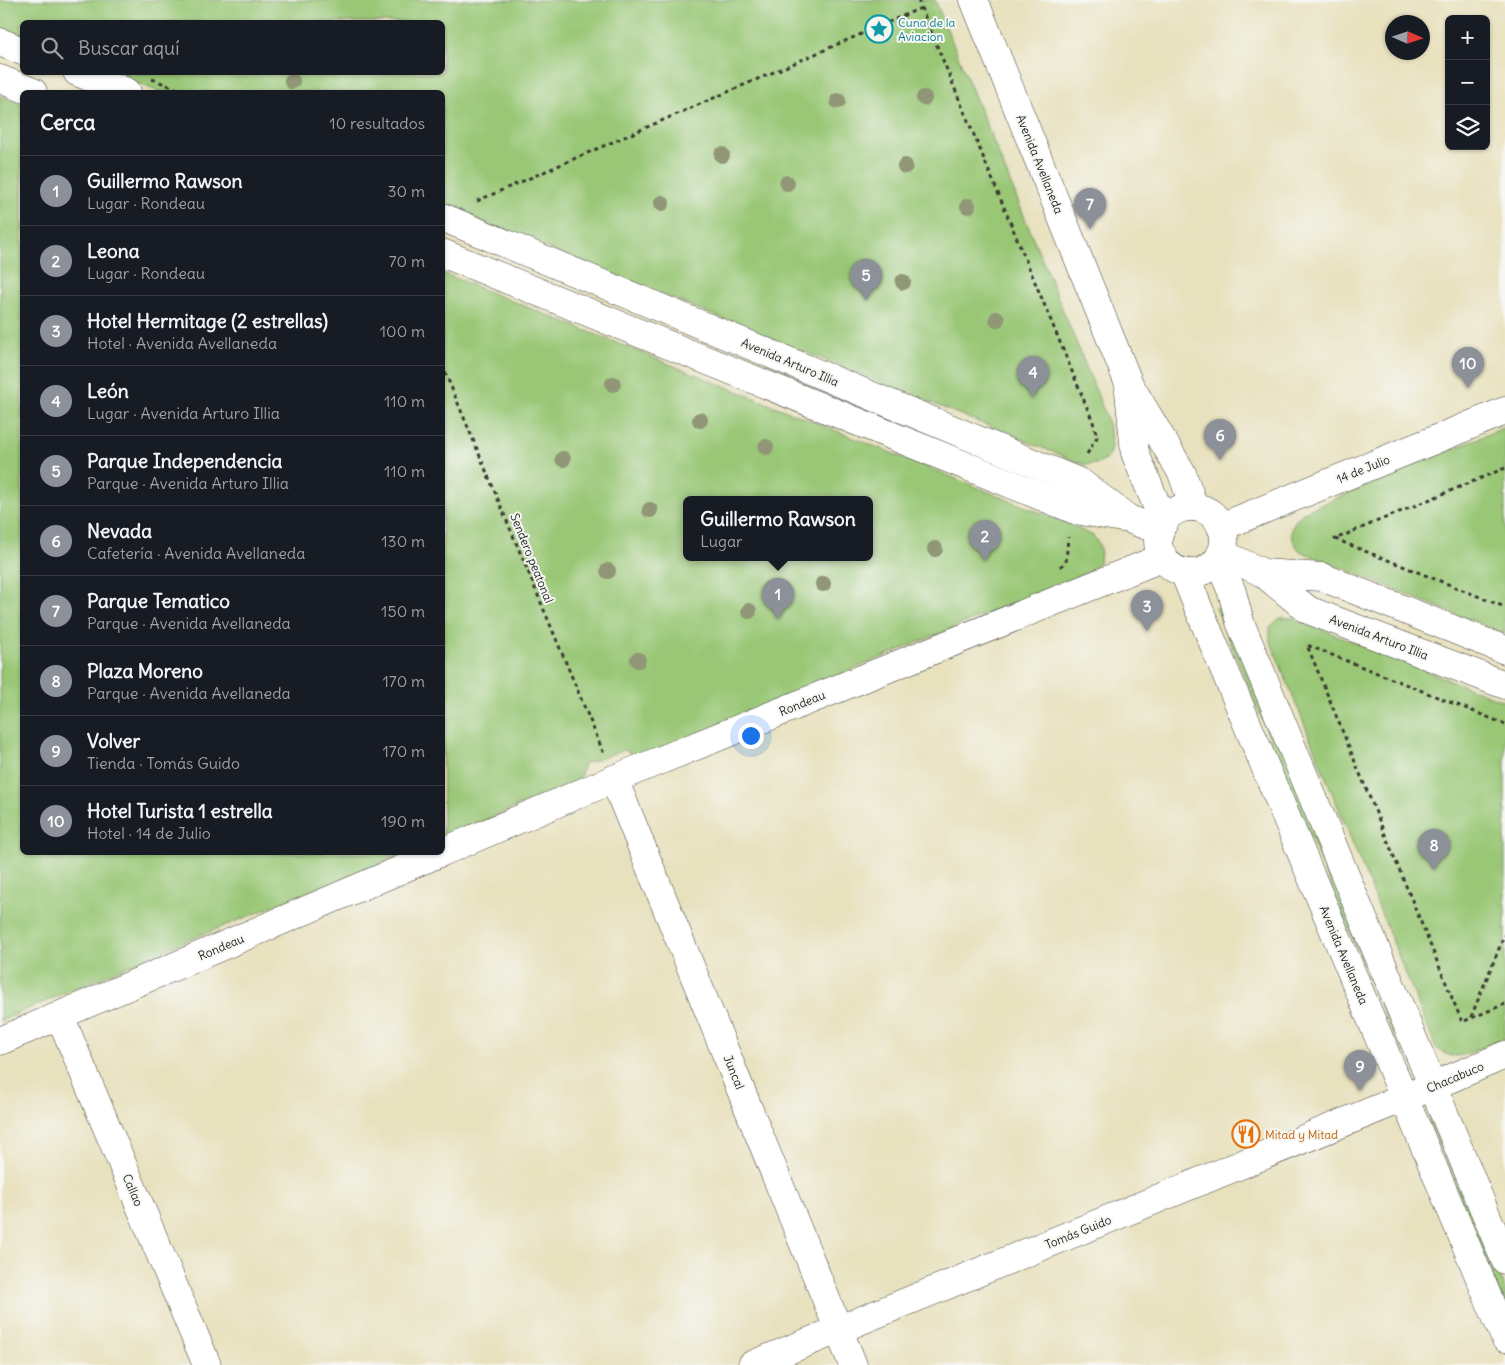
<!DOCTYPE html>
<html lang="es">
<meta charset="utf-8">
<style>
body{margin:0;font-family:Delius,sans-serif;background:#20242c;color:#f1f3f6}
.controls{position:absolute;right:15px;top:15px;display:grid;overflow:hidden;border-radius:8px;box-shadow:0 1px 4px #0004}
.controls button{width:45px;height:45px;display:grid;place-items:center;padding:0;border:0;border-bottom:1px solid #363941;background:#171b24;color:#f1f3f6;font:25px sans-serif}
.compass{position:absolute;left:1385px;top:15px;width:45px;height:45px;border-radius:50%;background:#171b24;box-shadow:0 1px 4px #0004;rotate:93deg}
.you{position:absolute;left:750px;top:735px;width:18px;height:18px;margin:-12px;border:4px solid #fff;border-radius:50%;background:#1a73e8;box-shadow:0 0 0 8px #1a73e833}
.badge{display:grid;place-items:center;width:32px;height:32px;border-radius:50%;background:#8c9099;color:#fff;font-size:16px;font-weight:700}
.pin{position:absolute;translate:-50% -41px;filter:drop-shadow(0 1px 2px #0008)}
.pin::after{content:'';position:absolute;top:26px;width:18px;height:15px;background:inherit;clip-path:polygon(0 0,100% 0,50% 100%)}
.popup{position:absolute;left:683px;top:496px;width:190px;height:65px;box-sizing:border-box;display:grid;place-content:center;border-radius:8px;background:#171b24;filter:drop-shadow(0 1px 4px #0005);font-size:16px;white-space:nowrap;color:#9ea1a6}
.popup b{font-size:19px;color:#f1f3f6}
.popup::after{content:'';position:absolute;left:50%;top:100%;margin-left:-10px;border:10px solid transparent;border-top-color:#171b24}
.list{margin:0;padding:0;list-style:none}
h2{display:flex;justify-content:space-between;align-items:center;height:65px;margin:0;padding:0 20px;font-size:21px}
h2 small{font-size:16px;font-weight:400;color:#9ea1a6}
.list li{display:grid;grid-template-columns:32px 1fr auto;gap:15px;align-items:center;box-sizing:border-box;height:70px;padding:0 20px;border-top:1px solid #363941}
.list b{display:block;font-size:19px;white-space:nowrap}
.list p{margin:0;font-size:16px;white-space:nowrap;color:#9ea1a6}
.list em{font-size:16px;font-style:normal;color:#9ea1a6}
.icon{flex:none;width:28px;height:28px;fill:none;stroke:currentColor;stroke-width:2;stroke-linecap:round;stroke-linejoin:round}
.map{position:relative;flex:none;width:1505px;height:1365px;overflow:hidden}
.search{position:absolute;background:#171b24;box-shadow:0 1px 4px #0004;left:20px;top:20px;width:425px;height:55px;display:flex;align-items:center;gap:12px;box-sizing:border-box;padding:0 18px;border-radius:8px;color:#9ea1a6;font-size:19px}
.panel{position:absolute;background:#171b24;box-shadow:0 1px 4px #0004;left:20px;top:90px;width:425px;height:765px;border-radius:8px}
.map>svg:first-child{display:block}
.green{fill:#99c776;stroke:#5a7249;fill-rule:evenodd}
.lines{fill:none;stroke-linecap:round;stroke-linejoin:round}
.minor-casing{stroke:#3b3a34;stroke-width:29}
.major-casing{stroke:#3b3a34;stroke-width:29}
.path{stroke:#3b3a34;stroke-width:3;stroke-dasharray:4 4;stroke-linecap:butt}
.minor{stroke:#fff;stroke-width:28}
.major{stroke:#fff;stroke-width:28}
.tree{fill:#909676}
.labels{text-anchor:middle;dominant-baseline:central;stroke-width:4;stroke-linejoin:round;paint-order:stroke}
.culture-label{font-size:12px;fill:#0d838f;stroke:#f6f6f2;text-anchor:start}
.street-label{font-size:12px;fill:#1c1c1c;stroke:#f6f6f2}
.food-label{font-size:12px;fill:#c56008;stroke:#f6f6f2;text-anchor:start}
</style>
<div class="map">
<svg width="1505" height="1365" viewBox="0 0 1505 1365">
<rect width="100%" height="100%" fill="#f6f6f2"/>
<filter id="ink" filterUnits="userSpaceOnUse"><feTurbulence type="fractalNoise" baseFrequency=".02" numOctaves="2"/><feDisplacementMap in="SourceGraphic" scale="10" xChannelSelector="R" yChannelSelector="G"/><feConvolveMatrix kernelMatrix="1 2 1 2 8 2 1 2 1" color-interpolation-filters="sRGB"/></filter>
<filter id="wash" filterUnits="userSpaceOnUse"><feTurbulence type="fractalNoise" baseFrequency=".0096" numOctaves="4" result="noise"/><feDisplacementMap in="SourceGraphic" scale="20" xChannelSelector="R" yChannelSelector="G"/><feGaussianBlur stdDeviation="1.12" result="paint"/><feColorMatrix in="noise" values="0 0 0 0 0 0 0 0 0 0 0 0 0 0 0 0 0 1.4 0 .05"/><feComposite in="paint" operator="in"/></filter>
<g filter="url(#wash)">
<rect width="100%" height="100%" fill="#e8e1bd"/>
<g class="green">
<path d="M0,0H935L1097,393C1103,410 1121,447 1104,461C1099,465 1091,464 1085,465L443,206L442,92H160L111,73L442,72V22H22V37L0,28Z"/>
<path d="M0,95L22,104V852L406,853L179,944L0,1021Z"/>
<path d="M442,273L1071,525L1093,536L1099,544L1101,554L1099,562L1091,571L640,757L624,750L584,764L579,780L443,838ZM687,500H869V558H687Z"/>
<path d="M1505,427V634L1300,551C1287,534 1289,526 1304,512Z"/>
<path d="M1222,606L1407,1052L1401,1055L1216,608Z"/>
<path d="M1280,618H1293L1505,702V1037C1491,1043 1469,1056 1455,1056C1448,1056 1442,1052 1436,1048L1270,640V627Z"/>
<path d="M1434,1118L1505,1290V1308L1428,1121Z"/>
</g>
</g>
<g filter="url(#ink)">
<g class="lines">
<g class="minor-casing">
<g id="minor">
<path d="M0,42L22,51"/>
<path d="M77,72L127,92"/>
<path d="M0,79L33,92"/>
<path d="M442,217L1081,483L1126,517"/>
<path d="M442,253L1075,510L1129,519L1160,531"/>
<path d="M1221,527L1505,411"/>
<path d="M1221,553L1263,573L1308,610L1505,685"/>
<path d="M1263,573L1322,577L1505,650"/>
<path d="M614,779L853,1365"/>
<path d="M442,852L614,779L1164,557"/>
<path d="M60,1016L207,1365"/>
<path d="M0,1041L442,852"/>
<path d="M752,1365L1433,1086L1505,1055"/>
</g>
</g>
<g class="major-casing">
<g id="major">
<path d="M974,0L1129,384L1182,473L1194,507"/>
<path d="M1129,391L1135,453L1164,523"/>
<circle cx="1191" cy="540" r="33"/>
<path d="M1218,559L1232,592L1240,622L1505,1260"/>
<path d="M1184,572L1198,607L1505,1338"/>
</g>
</g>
<g class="path">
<path d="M918,0L1093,422L1097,437L1087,454H1085"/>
<path d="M152,79L185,92"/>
<path d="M477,201L921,8"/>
<path d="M442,365L604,754"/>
<path d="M1505,468L1335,539L1505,607"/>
<path d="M1060,567L1066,562L1068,537"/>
<path d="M1505,724L1307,645L1462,1022L1505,1004"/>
<path d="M1471,1017L1505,934"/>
</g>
<use href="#minor" class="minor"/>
<use href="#major" class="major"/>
</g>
<g class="tree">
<circle cx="292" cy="81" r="8"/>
<circle cx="924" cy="98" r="8"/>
<circle cx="838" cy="101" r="8"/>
<circle cx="722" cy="155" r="8"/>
<circle cx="905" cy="166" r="8"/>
<circle cx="787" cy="183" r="8"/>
<circle cx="662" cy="203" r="8"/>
<circle cx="968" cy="206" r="8"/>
<circle cx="903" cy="282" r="8"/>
<circle cx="997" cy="319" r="8"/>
<circle cx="613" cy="384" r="8"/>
<circle cx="700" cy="420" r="8"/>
<circle cx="766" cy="447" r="8"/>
<circle cx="563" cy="459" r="8"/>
<circle cx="650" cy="510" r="8"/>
<circle cx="935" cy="549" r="8"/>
<circle cx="608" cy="571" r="8"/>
<circle cx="823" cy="584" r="8"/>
<circle cx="749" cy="611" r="8"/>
<circle cx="638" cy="660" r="8"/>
</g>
</g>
<defs>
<g id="sight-ring" transform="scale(1.4375)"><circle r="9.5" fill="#f6f6f2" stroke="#0f9aa8" stroke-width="1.5"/><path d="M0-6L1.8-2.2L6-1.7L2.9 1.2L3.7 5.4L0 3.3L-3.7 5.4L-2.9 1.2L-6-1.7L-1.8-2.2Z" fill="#0f9aa8"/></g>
<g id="restaurant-ring" transform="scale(1.4375)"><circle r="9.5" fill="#f6f6f2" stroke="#e8710a" stroke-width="1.5"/><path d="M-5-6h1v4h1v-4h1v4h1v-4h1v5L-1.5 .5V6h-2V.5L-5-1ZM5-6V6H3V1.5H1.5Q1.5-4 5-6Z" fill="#e8710a"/></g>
</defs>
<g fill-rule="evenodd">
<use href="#sight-ring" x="879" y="29"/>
<use href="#restaurant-ring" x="1246" y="1134"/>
</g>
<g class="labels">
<g class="culture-label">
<text x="898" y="22">Cuna de la<tspan x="898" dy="14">Aviacion</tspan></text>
</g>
<g class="street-label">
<text transform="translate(1040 164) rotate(68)">Avenida Avellaneda</text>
<text transform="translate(790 362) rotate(23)">Avenida Arturo Illia</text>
<text transform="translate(1363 469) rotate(-22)">14 de Julio</text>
<text transform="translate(532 558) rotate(68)">Sendero peatonal</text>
<text transform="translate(1379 637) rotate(21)">Avenida Arturo Illia</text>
<text transform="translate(802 703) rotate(-22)">Rondeau</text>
<text transform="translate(221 947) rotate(-23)">Rondeau</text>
<text transform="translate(1344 955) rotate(67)">Avenida Avellaneda</text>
<text transform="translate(734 1072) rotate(68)">Juncal</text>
<text transform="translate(1455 1077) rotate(-23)">Chacabuco</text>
<text transform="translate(133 1190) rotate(67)">Callao</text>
<text transform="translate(1078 1232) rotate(-22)">Tomás Guido</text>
</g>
<g class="food-label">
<text x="1265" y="1134">Mitad y Mitad</text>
</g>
</g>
</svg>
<div class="controls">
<button>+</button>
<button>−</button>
<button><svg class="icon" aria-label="layers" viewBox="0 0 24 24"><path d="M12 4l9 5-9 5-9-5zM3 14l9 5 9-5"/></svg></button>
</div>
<svg class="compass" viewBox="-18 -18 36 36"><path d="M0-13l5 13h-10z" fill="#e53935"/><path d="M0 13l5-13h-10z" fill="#9ea1a6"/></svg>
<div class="you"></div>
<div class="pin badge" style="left:778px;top:619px">1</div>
<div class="popup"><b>Guillermo Rawson</b>Lugar</div>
<div class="pin badge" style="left:985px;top:561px">2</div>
<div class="pin badge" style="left:1147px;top:631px">3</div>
<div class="pin badge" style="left:1033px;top:397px">4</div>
<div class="pin badge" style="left:866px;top:300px">5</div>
<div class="pin badge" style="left:1220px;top:460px">6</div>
<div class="pin badge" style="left:1090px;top:229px">7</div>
<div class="pin badge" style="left:1434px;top:870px">8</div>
<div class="pin badge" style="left:1360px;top:1091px">9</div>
<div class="pin badge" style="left:1468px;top:388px">10</div>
<div class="search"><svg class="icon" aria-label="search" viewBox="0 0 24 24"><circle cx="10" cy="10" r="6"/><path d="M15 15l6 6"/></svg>Buscar aquí</div>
<section class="panel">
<h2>Cerca<small>10 resultados</small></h2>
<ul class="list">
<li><span class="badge">1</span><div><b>Guillermo Rawson</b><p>Lugar · Rondeau</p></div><em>30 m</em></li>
<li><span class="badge">2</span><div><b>Leona</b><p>Lugar · Rondeau</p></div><em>70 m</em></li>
<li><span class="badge">3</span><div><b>Hotel Hermitage (2 estrellas)</b><p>Hotel · Avenida Avellaneda</p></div><em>100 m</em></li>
<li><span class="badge">4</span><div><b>León</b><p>Lugar · Avenida Arturo Illia</p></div><em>110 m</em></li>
<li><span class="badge">5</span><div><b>Parque Independencia</b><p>Parque · Avenida Arturo Illia</p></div><em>110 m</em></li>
<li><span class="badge">6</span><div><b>Nevada</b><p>Cafetería · Avenida Avellaneda</p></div><em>130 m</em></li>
<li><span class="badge">7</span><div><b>Parque Tematico</b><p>Parque · Avenida Avellaneda</p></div><em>150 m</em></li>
<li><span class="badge">8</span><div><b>Plaza Moreno</b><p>Parque · Avenida Avellaneda</p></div><em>170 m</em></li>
<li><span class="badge">9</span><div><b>Volver</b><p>Tienda · Tomás Guido</p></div><em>170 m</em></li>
<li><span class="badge">10</span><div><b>Hotel Turista 1 estrella</b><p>Hotel · 14 de Julio</p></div><em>190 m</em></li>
</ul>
</section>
</div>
